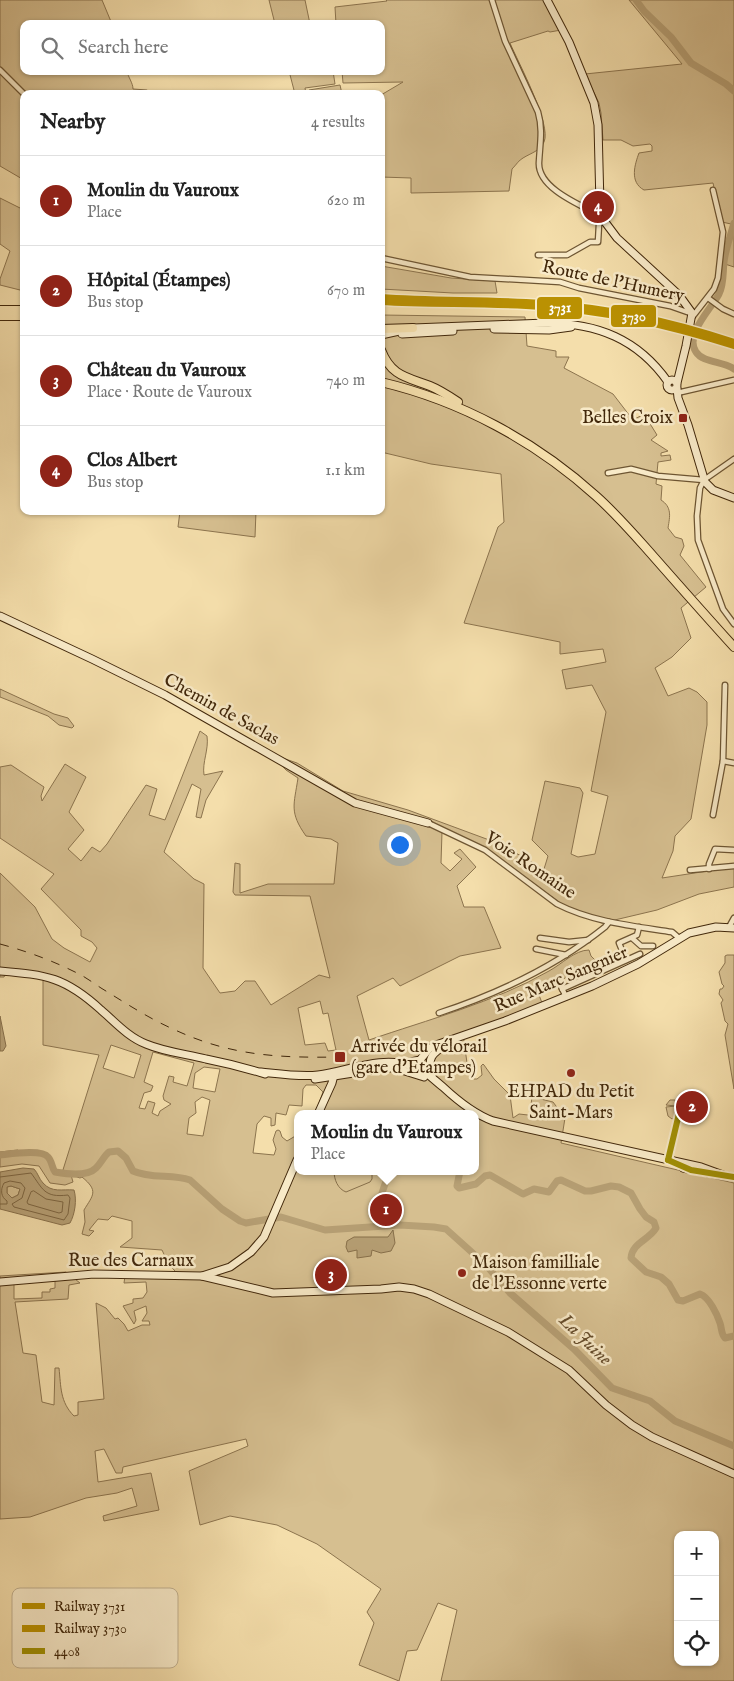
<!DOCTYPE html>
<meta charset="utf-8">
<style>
body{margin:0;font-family:"IM FELL English",serif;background:#f6f6f6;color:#222}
.controls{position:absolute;right:15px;bottom:15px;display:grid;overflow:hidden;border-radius:10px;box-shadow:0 1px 4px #0004}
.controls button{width:45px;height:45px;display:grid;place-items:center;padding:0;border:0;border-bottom:1px solid #e0e0e0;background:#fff;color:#222;font:25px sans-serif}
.you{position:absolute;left:399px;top:844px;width:18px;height:18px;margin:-12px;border:4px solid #fff;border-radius:50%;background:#1a73e8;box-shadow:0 0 0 8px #1a73e833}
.badge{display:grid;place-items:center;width:32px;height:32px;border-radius:50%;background:#8f2418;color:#fff;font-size:16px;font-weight:700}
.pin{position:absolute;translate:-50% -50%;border:2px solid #fff;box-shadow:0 1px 5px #0006}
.popup{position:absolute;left:294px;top:1110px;width:185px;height:65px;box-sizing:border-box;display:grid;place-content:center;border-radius:10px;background:#fff;filter:drop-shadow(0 1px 4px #0005);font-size:16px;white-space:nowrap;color:#767676}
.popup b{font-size:19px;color:#222}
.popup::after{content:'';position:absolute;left:50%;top:100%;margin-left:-10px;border:10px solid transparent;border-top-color:#fff}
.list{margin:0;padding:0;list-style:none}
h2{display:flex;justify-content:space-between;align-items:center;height:65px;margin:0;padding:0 20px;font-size:21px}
h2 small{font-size:16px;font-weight:400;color:#767676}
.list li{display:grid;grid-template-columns:32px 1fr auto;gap:15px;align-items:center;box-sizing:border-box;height:90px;padding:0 20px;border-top:1px solid #e0e0e0}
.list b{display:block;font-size:19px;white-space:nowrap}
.list p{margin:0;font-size:16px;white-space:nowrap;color:#767676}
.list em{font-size:16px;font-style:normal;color:#767676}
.icon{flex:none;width:28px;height:28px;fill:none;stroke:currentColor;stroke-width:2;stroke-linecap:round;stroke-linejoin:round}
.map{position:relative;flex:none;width:734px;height:1681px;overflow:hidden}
.search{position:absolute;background:#fff;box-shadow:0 1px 4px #0004;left:20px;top:20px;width:365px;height:55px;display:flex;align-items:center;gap:12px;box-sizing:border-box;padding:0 18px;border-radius:10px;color:#767676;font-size:19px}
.panel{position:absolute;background:#fff;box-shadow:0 1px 4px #0004;left:20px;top:90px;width:365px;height:425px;border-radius:10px}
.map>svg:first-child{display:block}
.green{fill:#d6bf90;stroke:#8c744e;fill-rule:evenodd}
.water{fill:#b7a075;stroke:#88704b;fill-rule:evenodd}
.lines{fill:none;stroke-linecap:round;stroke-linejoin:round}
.shore{stroke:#7c6440;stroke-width:1}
.stream{stroke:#88704b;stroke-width:1}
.river{stroke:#b7a075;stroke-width:7}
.street-casing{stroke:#6e5633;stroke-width:7}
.secondary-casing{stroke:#42280b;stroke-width:9}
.primary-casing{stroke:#42280b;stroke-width:10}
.street{stroke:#f8eac8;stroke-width:4.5}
.secondary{stroke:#f8eac8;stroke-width:7}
.primary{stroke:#f4deab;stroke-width:8}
.rail{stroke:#42280b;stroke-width:1;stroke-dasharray:9 9;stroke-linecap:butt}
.bus-1-casing{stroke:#f8eac8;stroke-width:10}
.bus-1{stroke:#a29104;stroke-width:6}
.rail-1-casing{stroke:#f8eac8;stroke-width:11}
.rail-2-casing{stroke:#f8eac8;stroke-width:11}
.rail-1{stroke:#ba9102;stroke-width:8}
.rail-2{stroke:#ba9102;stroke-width:8}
.poi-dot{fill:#8f2418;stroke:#f8eac8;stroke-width:2}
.labels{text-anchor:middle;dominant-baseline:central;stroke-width:5;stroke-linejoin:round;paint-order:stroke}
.street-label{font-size:18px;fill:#42280b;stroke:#f8eac8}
.poi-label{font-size:18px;fill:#42280b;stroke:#f8eac8;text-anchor:start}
.water-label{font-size:19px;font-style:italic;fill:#654c2b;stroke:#f8eac8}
.key{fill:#f8eac8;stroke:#c1b08f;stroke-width:1}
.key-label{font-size:14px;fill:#42280b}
.line-badge{stroke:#f8eac8;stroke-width:2}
.badge-label{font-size:14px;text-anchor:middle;font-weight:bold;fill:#fff}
</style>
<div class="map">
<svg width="734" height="1681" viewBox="0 0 734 1681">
<rect width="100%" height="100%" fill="#f4deab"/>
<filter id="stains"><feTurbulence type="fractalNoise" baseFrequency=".004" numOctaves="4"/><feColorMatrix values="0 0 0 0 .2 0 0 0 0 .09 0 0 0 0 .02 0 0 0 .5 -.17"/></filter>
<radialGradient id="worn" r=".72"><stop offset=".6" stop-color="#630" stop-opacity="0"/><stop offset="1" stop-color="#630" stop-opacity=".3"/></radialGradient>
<g class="green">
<path d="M0,0H102L112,24H24V71H127C128,77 133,83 133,89L147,90L152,94H24V180L0,166Z"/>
<path d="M269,0H305L310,24H275Z"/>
<path d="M386,0H544L561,30L550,32L548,31L510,43C518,62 552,125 544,142C540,151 531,153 523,158C519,160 516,165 512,169L509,191L411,193V178L381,177V95L403,82L343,83L342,71H381V24H336L335,7L387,1Z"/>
<path d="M629,0H734V267L722,263L731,224L722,222L713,183L644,190C629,182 635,164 639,153L652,151V146L650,144L633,146L621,140H603L601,113L599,103L585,74L682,64Z"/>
<path d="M289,71H333L335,84L305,88L306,94H295Z"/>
<path d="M340,85L342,94H310L309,90Z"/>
<path d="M0,198L24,210V291L0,285V279L10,251L0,244Z"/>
<path d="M381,266L451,278L495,281L497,293H453L381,289Z"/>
<path d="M381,315L525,317L527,346L556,351V357H569L564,368L613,394L633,420L644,414L657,435L651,440L668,451L661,453V456L670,455L671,460L658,462L656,484L662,486L661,500C672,507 670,516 668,528L675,537L682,539L684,546L680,555L706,587L681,608L691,638L672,657L655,668L668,696L689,688L697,692L707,702V725L691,819L675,836L673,851L662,878L734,867V887L699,894L657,910L602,923L566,907L493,854L442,832L441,863L450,871L462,859L454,853L460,849L476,867L457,886L464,907H484L501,948L460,956L400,986L393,978L357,996L369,1040C427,1020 495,1002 549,971C562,964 575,950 589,950L591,956L597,962L555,983L539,995L542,1003L463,1034L468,1070L474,1079H477L482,1075L481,1066L483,1064L484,1065L494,1079L510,1095L513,1118L519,1114L528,1115L530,1113L532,1097L553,1102L565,1118L561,1143L734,1183V1681H441L457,1610L438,1603L417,1650L407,1651L399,1681L359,1665L374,1623L367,1612L381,1589L317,1544L277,1525L230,1516L200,1525L189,1471L248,1446L246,1439L123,1467L122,1473H116L104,1449L95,1451L98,1482L151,1473L159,1510L104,1521L103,1516L137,1506L132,1488L117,1493L86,1498L30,1517L0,1519V1276L66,1272L80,1283L69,1285L68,1299L15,1302L23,1353L36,1355L42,1402L54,1405L55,1368H59C61,1387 60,1402 74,1416L78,1415V1402L104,1399L96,1303L106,1308L115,1319L118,1318L124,1324L128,1331L142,1325H150L149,1321H142L147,1313L146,1306L134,1311L136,1320L134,1324L123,1306L133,1303V1299L143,1298L147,1292L146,1282L124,1283L125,1276L181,1278L168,1263L162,1250L120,1247L132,1238V1221L112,1216L108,1220L98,1219L89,1230L94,1231L89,1236L82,1234L85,1222L84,1210C93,1195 99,1191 82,1177L80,1178L71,1175L73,1182L65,1185L50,1183L39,1166L22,1164L0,1167V1152L18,1150V1153C27,1153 40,1151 47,1156C55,1163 48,1170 62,1173L99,1055L43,1045V979L24,975H5L4,977H0V873L35,907L52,939L64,948L90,962L97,948L92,942L81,936V930L41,889L54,874L0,838V767L11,765L44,787L41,796L42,801L65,764L86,777L69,812L84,830L68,849L81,861L92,847L100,852L107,844L146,785L157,789L149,815L165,820L200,731L207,736C209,750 202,762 204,775L223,771L206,800L201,818L196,817L201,789L192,784L164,852L194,879L204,884L203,968L220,993L235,991L245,981H255L271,1005L319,975L330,978L310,896L235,895L233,892L235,863L240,864V893L268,884H334L338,843L331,839L306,836C289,812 294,805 298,778L286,770L271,754L297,763L343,791L408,810L500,844L544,869L548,856L532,840L545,781L580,788L583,793L571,854L578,857L595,854L608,796L591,791L606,712L592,685L566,689L562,670L606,662L603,649L560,654V642L464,623L498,527L504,522L501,474L431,464L381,452ZM320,1001L323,1014L328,1013L336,1050L328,1051L325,1043L305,1045L298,1008ZM111,1045L141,1055L134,1078L103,1068ZM153,1052L194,1063L187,1086L173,1082L174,1077L169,1076L163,1096L164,1100L171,1104L160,1111L158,1116L152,1113L155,1103L148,1101L145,1109L139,1108L144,1093L151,1091L153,1086L144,1082ZM204,1067L220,1069L215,1092L193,1088L195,1073ZM306,1085H316L323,1092L315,1114H475V1171H297V1135L287,1141L282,1137L280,1131L278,1130L276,1131L273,1140L276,1149L274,1155L253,1153L257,1124L264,1116L271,1118V1126L275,1125L276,1113L286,1115L289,1105L302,1106L303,1089ZM202,1097L210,1100L203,1136L187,1134L189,1118L196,1113L195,1102ZM55,1280V1288L50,1289V1292H42V1298L14,1299V1281ZM678,1535H715V1662H678Z"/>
<path d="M180,511H256L255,537L178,527Z"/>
<path d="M0,689L54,714L68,718L74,726L72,728L59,725L48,716L0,697Z"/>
<path d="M727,955H734V1089L725,1035L728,1024L725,1021L721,1003L723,1000L719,994L720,989H722L724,986L722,984L719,972L725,963V956Z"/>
<path d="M670,1100H675L678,1104L676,1117L672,1119L668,1116L666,1107L676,1106L666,1105Z"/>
<path d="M11,1186L20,1189L18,1195L12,1198L7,1193V1187Z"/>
</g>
<g class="water">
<path d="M0,1016L6,1046L3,1051H0Z"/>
<path d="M23,1168L34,1169C38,1173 39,1179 43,1183C52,1193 62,1189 74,1190C77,1200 75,1214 70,1223L62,1225L0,1209V1172ZM11,1186L20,1189L18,1195L12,1198L7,1193V1187Z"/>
<path d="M393,1230L395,1243L391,1251L381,1253L372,1250L371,1256L357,1258V1250L348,1252L346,1247L347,1241L354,1237H388Z"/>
</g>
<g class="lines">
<g class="shore">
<path d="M0,1177L31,1173C43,1189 44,1198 68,1195L70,1198L68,1214L64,1220L14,1207L12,1204L22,1198L25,1188L21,1183L10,1181L4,1183C0,1190 1,1197 7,1201V1204H0"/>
<path d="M34,1191L46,1199L63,1202L62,1212L59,1213L28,1204L27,1202L31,1192Z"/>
</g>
<path class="stream" d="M334,1171C334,1180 338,1189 346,1192L370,1182L372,1179V1171"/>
<g class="river">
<path d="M636,0L644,11L671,37L691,63L726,84L734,91"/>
<path d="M734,223C731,234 727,245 725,256C722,269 725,282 719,294C711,309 684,335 696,352C703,363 724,361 734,369"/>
<path d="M0,1155C10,1154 42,1149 48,1157C52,1161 52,1168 55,1172C67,1174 87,1177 96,1168C101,1163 104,1156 109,1152L118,1151L126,1158L133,1171C151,1179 172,1174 190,1180L222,1209L240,1221L246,1223L281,1217L325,1230L400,1225L434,1227L446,1229L486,1265L510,1293L574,1349L612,1388L650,1401L675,1421L734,1446"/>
<path d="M460,1171L457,1186L459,1188L476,1184L485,1176L490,1175L523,1194L534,1189L549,1192L557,1181L561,1180L585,1191H591L611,1186L619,1187L631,1193L640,1209L646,1217L654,1222L656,1228C649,1240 632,1243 631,1258L646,1272L661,1277L669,1284L678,1300L683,1301L700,1294C709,1297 717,1314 720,1323C722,1329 721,1334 725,1338L734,1336"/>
<path d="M377,1226L379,1202L386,1181L387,1171"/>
</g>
<g class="street-casing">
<g id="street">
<path d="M492,0L505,41L538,112C543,129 540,144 539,162C537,189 583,206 603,217L599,224L598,242H590L567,255H538"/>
<path d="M0,70L24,94"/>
<path d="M381,258L470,277L560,282L579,288L670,306L690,313"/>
<path d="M708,298L723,309L734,314"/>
<path d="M693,316L714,289L718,278L723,232L713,190"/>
<path d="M677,393L734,380"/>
<path d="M608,473L631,469L658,476L704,480"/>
<path d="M704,480L700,488L697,516L698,540L723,609L734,624"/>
<path d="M704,480L734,459"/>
<path d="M723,761L734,763"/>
<path d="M713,815L723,761L725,685"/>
<path d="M428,823L485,850L557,904C592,922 633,926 672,932L679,938"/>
<path d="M709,869V864L715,849L734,850"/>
<path d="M690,870L734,866"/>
<path d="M729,927L734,918"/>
<path d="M540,938L569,942L588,940"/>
<path d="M632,938L641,946H653"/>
<path d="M536,949L566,955"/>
<path d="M626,960L619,943L637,935L639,927"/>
<path d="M559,982L566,997"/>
<path d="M562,989L640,954"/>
<path d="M439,1013C500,993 555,967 605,927L609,922"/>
</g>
</g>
<g class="secondary-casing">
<g id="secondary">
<path d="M547,0L569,42L594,103L598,125L600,205L605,222L617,238L679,295L692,313L686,346L677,383"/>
<path d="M494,329L549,330L571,327"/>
<path d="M402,334L453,331"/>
<path d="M381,335L413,328L546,323C597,323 638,339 668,382"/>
<circle cx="672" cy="385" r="5"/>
<path d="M677,388L678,398L688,425L705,482L713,490L734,498"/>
<path d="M0,616L92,659L165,695L355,803L428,823"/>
<path d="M0,971C47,975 65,977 101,1010C115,1022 128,1037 146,1044C165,1052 186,1054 206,1059C226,1063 246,1068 265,1074"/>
<path d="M407,1063L420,1060L429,1049L436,1045L505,1021L592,986L638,964L689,933L716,927L734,928"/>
<path d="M261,1072C280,1074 300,1077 318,1075C349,1071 381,1055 412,1066C425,1070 433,1079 443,1087C458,1101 474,1114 493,1121L701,1167L723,1175"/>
<path d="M432,1076C426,1057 433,1053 448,1043"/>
<path d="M315,1079L385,1068H395L424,1077"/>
<path d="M318,1114L332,1083L334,1075"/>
<path d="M683,1168L709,1173"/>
<path d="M720,1175L734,1177"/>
<path d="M202,1276L273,1293L381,1289L399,1287L414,1289L429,1294L508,1332L569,1370L606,1405L632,1425L652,1437L734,1474"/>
<path d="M0,1282L94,1274L202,1276L230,1267L251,1252L264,1237L297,1160"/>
</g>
</g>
<g class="primary-casing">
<g id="primary">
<path d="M0,310H24"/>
<path d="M0,316H24"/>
<path d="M381,329L413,328"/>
<path d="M381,350C391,376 406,377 430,386C440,390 449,396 458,402"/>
<path d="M381,382C461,401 535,441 596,496C614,512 630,530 646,548C675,581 704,614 734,647"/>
</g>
</g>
<use href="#street" class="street"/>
<use href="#secondary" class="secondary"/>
<use href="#primary" class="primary"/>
<path class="rail" d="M0,944C26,951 51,960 75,972C84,976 92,982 101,988C124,1002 148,1018 173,1029C230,1056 279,1058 340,1057"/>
<g class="bus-1-casing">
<g id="bus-1">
<path d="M668,1160L691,1170L734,1177"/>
<path d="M668,1160L682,1101"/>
</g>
</g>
<use href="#bus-1" class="bus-1"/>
<g class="rail-1-casing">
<path id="rail-1" d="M381,301C434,304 488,302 541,306C607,310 671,325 734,345"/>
</g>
<g class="rail-2-casing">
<path id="rail-2" d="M381,298C434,302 488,300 541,304C607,308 671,322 734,343"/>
</g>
<use href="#rail-1" class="rail-1"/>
<use href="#rail-2" class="rail-2"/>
</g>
<g class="poi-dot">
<rect x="678" y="413" width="10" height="10" rx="2.5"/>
<rect x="334" y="1051" width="12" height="12" rx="2.5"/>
<circle cx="571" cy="1073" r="5"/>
<circle cx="462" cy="1273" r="5"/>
</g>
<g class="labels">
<g class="street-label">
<text transform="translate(613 282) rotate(12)">Route de l'Humery</text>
<text transform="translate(221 710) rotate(29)">Chemin de Saclas</text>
<text transform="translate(530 866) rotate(34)">Voie Romaine</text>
<text transform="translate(561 980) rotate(-23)">Rue Marc Sangnier</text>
<text x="131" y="1261">Rue des Carnaux</text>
</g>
<g class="poi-label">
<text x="673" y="418" text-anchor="end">Belles Croix</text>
<text x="351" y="1047">Arrivée du vélorail<tspan x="351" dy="21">(gare d'Etampes)</tspan></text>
<text x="571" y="1092" text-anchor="middle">EHPAD du Petit<tspan x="571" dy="21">Saint-Mars</tspan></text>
<text x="472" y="1263">Maison familliale<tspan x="472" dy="21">de l'Essonne verte</tspan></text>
</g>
<g class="water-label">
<text transform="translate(585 1340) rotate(44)">La Juine</text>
</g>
</g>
<rect x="12" y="1588" width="166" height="80" rx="8" class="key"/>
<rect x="22" y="1603" width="23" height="6" fill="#ba9102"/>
<rect x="22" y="1625" width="23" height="7" fill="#ba9102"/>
<rect x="22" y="1648" width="23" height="6" fill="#a29104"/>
<g class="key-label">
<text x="54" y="1611">Railway 3731</text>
<text x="54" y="1633">Railway 3730</text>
<text x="54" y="1656">4408</text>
</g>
<g class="line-badge">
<rect x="536" y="296" width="47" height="24" rx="5" fill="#ba9102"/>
<rect x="610" y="304" width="47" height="24" rx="5" fill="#ba9102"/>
</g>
<g class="badge-label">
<text x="560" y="312">3731</text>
<text x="634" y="321">3730</text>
</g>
<rect width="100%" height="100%" filter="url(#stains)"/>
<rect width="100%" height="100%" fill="url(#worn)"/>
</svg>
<div class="controls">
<button>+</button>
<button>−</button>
<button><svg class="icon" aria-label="locate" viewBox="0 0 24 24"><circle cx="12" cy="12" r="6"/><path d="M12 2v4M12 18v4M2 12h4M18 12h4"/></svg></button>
</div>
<div class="you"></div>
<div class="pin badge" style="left:386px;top:1210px">1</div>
<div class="popup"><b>Moulin du Vauroux</b>Place</div>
<div class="pin badge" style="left:692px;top:1107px">2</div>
<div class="pin badge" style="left:331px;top:1275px">3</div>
<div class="pin badge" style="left:598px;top:207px">4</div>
<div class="search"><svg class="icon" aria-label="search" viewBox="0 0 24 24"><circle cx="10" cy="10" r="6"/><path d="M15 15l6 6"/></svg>Search here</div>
<section class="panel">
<h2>Nearby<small>4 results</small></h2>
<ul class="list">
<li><span class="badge">1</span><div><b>Moulin du Vauroux</b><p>Place</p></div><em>620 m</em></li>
<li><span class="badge">2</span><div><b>Hôpital (Étampes)</b><p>Bus stop</p></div><em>670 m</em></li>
<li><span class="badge">3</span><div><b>Château du Vauroux</b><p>Place · Route de Vauroux</p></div><em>740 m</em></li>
<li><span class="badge">4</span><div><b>Clos Albert</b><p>Bus stop</p></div><em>1.1 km</em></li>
</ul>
</section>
</div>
